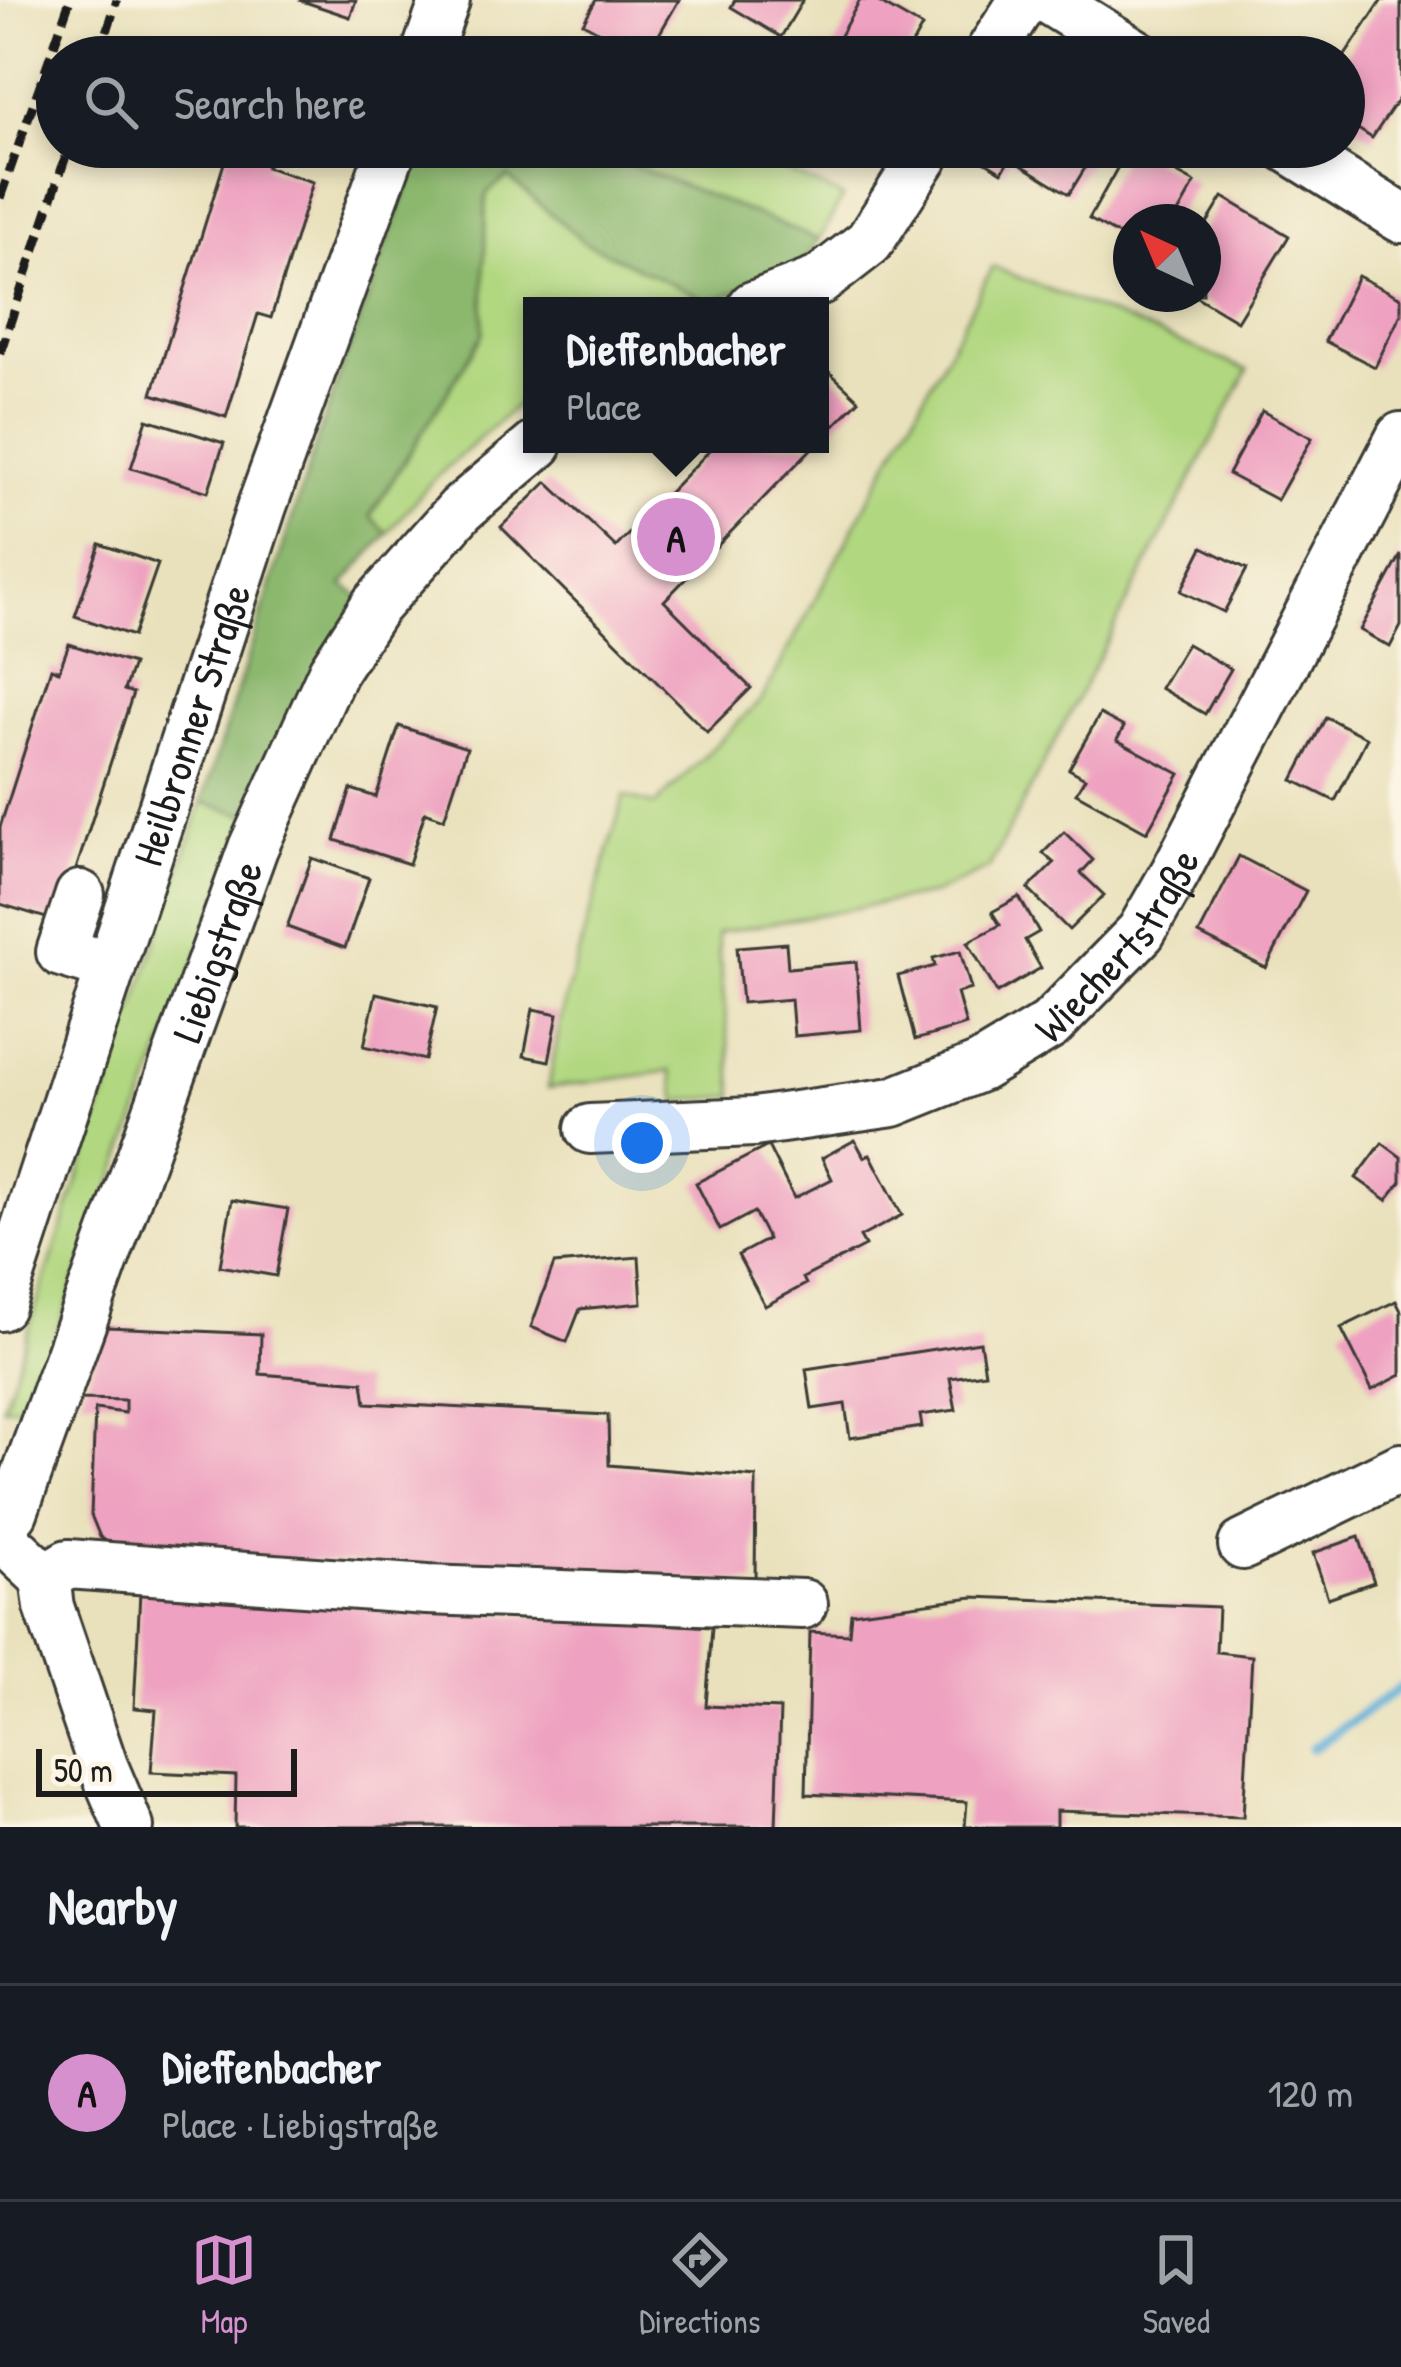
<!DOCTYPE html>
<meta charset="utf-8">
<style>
body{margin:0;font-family:"Patrick Hand",sans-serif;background:#242831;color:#f1f3f6}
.compass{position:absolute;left:1113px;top:204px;width:108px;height:108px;border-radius:50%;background:#171b24;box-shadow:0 6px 18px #0003;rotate:316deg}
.scale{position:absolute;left:36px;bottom:30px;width:261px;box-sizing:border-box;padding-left:12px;border:6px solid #1c1c1c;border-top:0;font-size:33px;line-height:42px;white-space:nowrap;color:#1c1c1c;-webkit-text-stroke:9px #fcf5e5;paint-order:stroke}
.you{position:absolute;left:642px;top:1143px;width:42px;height:42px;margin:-30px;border:9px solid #fff;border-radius:50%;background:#1a73e8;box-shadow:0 0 0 18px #1a73e833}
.badge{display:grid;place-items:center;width:78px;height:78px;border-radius:50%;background:#d690ce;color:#111;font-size:39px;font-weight:700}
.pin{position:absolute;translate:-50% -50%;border:6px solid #fff;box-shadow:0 3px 12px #0006}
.popup{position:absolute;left:523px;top:297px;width:306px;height:156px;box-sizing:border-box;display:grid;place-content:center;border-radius:0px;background:#171b24;filter:drop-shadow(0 3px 9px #0005);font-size:39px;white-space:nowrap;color:#9ea1a6}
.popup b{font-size:45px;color:#f1f3f6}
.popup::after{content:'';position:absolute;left:50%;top:100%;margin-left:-24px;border:24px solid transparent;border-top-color:#171b24}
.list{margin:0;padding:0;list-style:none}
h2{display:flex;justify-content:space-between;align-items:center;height:156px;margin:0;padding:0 48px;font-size:51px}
h2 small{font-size:39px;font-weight:400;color:#9ea1a6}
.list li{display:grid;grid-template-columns:78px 1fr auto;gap:36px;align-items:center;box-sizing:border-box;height:216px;padding:0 48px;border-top:3px solid #363941}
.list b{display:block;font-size:45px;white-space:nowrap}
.list p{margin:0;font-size:39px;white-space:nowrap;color:#9ea1a6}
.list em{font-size:39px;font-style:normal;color:#9ea1a6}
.icon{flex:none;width:66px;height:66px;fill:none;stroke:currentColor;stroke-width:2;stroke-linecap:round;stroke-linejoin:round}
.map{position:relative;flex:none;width:1401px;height:1827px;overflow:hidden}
.search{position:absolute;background:#171b24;box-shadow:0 6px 18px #0003;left:36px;right:36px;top:36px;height:132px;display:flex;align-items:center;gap:30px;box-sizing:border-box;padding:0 42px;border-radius:66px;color:#9ea1a6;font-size:45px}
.sheet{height:372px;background:#171b24}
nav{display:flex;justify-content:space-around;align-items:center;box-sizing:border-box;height:168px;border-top:3px solid #363941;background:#171b24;font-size:33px;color:#9ea1a6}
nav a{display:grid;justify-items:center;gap:6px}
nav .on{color:#d690ce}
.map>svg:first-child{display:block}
.green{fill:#b1d780;stroke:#667a4e;stroke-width:3}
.forest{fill:#8cb86e;stroke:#546a45;stroke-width:3}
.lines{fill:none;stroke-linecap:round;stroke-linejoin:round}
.stream{stroke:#5badd6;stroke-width:10}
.building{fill:#eea1c0}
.minor-casing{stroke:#3b3a34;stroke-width:54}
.minor{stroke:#fff;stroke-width:48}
.rail{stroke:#1c1c1c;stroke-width:9;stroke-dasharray:18 9;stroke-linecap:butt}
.labels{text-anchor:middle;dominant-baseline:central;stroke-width:10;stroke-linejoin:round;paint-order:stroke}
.street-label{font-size:42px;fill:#1c1c1c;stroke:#fcf5e5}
</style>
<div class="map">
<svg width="1401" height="1827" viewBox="0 0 1401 1827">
<rect width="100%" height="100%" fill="#fcf5e5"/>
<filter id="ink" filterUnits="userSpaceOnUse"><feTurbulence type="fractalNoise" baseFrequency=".00833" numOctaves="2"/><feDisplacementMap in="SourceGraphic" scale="24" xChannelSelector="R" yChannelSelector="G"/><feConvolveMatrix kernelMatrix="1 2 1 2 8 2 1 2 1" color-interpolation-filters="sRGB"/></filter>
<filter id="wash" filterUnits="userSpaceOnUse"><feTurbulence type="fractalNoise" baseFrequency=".004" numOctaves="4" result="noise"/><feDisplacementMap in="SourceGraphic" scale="48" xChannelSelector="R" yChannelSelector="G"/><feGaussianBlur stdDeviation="2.7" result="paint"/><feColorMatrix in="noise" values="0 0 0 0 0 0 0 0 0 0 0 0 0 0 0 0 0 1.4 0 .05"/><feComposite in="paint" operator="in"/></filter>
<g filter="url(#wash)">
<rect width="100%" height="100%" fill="#e9e1bc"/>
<g class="green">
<path d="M587,147H734L843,197L819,240Z"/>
<path d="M508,176L584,242L710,302L702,306H532V396L529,394L430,483L388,533L370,517L483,335L486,194Z"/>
<path d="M993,267L1248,370L989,868L933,894L717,933L734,1096L677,1101L671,1071L548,1088L564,1003L624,796L655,805L762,699Z"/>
<path d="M202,802L250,816L29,1406L3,1407Z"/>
</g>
<path class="forest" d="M422,147H587L819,240L800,268L710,302L584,242L508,177L486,194L483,334L370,516L388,533L343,585L363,598L250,816L202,802L321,427Z"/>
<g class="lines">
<path class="stream" d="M1312,1749L1401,1687"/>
</g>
<g id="blocks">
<g class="building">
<path d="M299,0H356L350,17Z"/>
<path d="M596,0H679L646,57L583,23Z"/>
<path d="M735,0H803L781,37L731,7Z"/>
<path d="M860,0H875L922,27L905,57H828Z"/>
<path d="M1382,0H1401V95L1372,138L1344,120V57Z"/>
<path d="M229,147H284L280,161L269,158L266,167L313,182L271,318L258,314L226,417L152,394Z"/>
<path d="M988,147H1098L1069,194L1010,158L1002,172L981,159Z"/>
<path d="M1129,147L1195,183L1173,222H1131V242L1089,219Z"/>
<path d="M1223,197L1289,236L1237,321L1192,294H1203V230Z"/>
<path d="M1358,276L1401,298V314L1375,367L1325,341Z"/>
<path d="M820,363L859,400L820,440Z"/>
<path d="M1262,411L1312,438L1277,500L1228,474Z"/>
<path d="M147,419L224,443L208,492L131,468Z"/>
<path d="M716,444H816L664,601L751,688L707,732L501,527L547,482L616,547Z"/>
<path d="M100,544L158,564L133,636L75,616Z"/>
<path d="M1203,547L1247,569L1224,612L1181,591Z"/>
<path d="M1401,555V626L1390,647L1360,630Z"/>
<path d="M69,644L133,664L124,690L133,693L59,922L0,904V827L51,668L59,671Z"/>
<path d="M1187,644L1231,669L1205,714L1160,688Z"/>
<path d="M1100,714L1124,727L1117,740L1180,774L1147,832L1076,793L1085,778L1069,769Z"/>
<path d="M1326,717L1367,738L1335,801L1293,780Z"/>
<path d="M399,726L467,748L444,819L425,812L409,864L335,840L351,789L376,797Z"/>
<path d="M1064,832L1093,860L1081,873L1104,895L1069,930L1028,889L1054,863L1043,853Z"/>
<path d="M1239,856L1306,891L1266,968L1199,934Z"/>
<path d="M312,858L369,878L345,948L287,927Z"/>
<path d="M1019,897L1039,932L1025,940L1041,968L997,993L968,942L1000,925L992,912Z"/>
<path d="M786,943L788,968L856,962L861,1030L794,1036L791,999L742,1003L737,947Z"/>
<path d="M960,951L971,989L957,993L966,1025L915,1040L898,976L935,966L933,958Z"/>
<path d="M376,993L437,1007L425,1060L364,1046Z"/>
<path d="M533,1009L558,1014L549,1061L524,1056Z"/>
<path d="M855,1140L864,1157L870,1154L902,1215L860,1237L865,1246L803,1278L806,1284L765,1306L738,1255L768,1239L754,1212L720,1230L696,1183L768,1146L794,1198L832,1179L822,1158Z"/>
<path d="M1382,1143L1401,1157V1182L1387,1200L1356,1178Z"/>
<path d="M232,1200L288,1209L276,1276L220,1266Z"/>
<path d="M639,1257L642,1303L580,1309L567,1342L531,1327L554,1264Z"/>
<path d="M1396,1301L1401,1311V1375L1372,1390L1341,1328Z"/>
<path d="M107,1327L261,1334L260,1374L363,1382L366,1403L608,1415L609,1465L756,1477L755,1583L123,1552L100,1537L91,1515L95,1409L125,1413V1400L80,1399Z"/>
<path d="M980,1342L985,1373L950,1378L956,1410L920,1415L922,1427L850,1438L845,1404L812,1409L806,1369Z"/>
<path d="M1359,1537L1374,1582L1328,1598L1313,1553Z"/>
<path d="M140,1592L712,1627L706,1706L780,1709L776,1827H235L236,1776L151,1772L156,1710L134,1708Z"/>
<path d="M973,1597L1218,1607L1216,1652L1252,1656L1243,1817L1056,1811V1827H965L967,1802L806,1794L810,1632L849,1634L851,1613Z"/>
</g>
</g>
</g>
<g filter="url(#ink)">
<use href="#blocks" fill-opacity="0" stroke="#3b3a34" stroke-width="3"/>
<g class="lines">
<g class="minor-casing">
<g id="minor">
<path d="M1049,0L1141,57"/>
<path d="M425,57L445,0"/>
<path d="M987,57L1024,0"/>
<path d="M1287,147L1401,218"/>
<path d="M753,306L819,281L869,242L930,147"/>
<path d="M80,895L61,952L111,967"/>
<path id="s1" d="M590,1129L754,1122L893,1102L980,1067L1050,1025L1141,932L1176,871L1401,437"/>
<path id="s2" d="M0,1306L262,506L392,147"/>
<path id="s3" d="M0,1520L13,1512L253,848L333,671L375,606L461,509L538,444"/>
<path d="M0,1536L45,1578L49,1607L103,1766L129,1827"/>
<path d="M1243,1545L1401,1468"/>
<path d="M45,1578L68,1564L427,1590L803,1604"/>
</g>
</g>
<use href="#minor" class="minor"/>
<g class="rail">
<path d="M99,57L117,0"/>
<path d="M0,198L70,0"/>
<path d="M0,353L69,147"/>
</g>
</g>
</g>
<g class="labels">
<g class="street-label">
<text stroke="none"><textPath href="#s2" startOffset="612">Heilbronner Straße</textPath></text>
<text stroke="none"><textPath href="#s1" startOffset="585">Wiechertstraße</textPath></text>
<text stroke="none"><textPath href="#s3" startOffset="612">Liebigstraße</textPath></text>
</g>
</g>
</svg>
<svg class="compass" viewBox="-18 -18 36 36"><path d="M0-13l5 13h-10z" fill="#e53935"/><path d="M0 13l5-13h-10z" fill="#9ea1a6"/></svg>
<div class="scale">50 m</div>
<div class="you"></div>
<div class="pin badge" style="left:676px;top:537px">A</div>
<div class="popup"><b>Dieffenbacher</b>Place</div>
<div class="search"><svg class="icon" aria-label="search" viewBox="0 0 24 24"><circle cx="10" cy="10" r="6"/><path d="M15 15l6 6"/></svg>Search here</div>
</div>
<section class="sheet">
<h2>Nearby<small></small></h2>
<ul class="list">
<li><span class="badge">A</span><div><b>Dieffenbacher</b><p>Place · Liebigstraße</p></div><em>120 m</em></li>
</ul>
</section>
<nav>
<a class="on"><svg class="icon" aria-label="map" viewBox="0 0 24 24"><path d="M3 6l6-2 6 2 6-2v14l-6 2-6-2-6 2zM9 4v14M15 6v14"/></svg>Map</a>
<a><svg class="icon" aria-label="directions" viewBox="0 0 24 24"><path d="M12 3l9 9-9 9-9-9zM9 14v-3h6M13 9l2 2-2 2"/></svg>Directions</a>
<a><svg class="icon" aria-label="saved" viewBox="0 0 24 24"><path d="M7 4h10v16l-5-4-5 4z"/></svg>Saved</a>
</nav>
